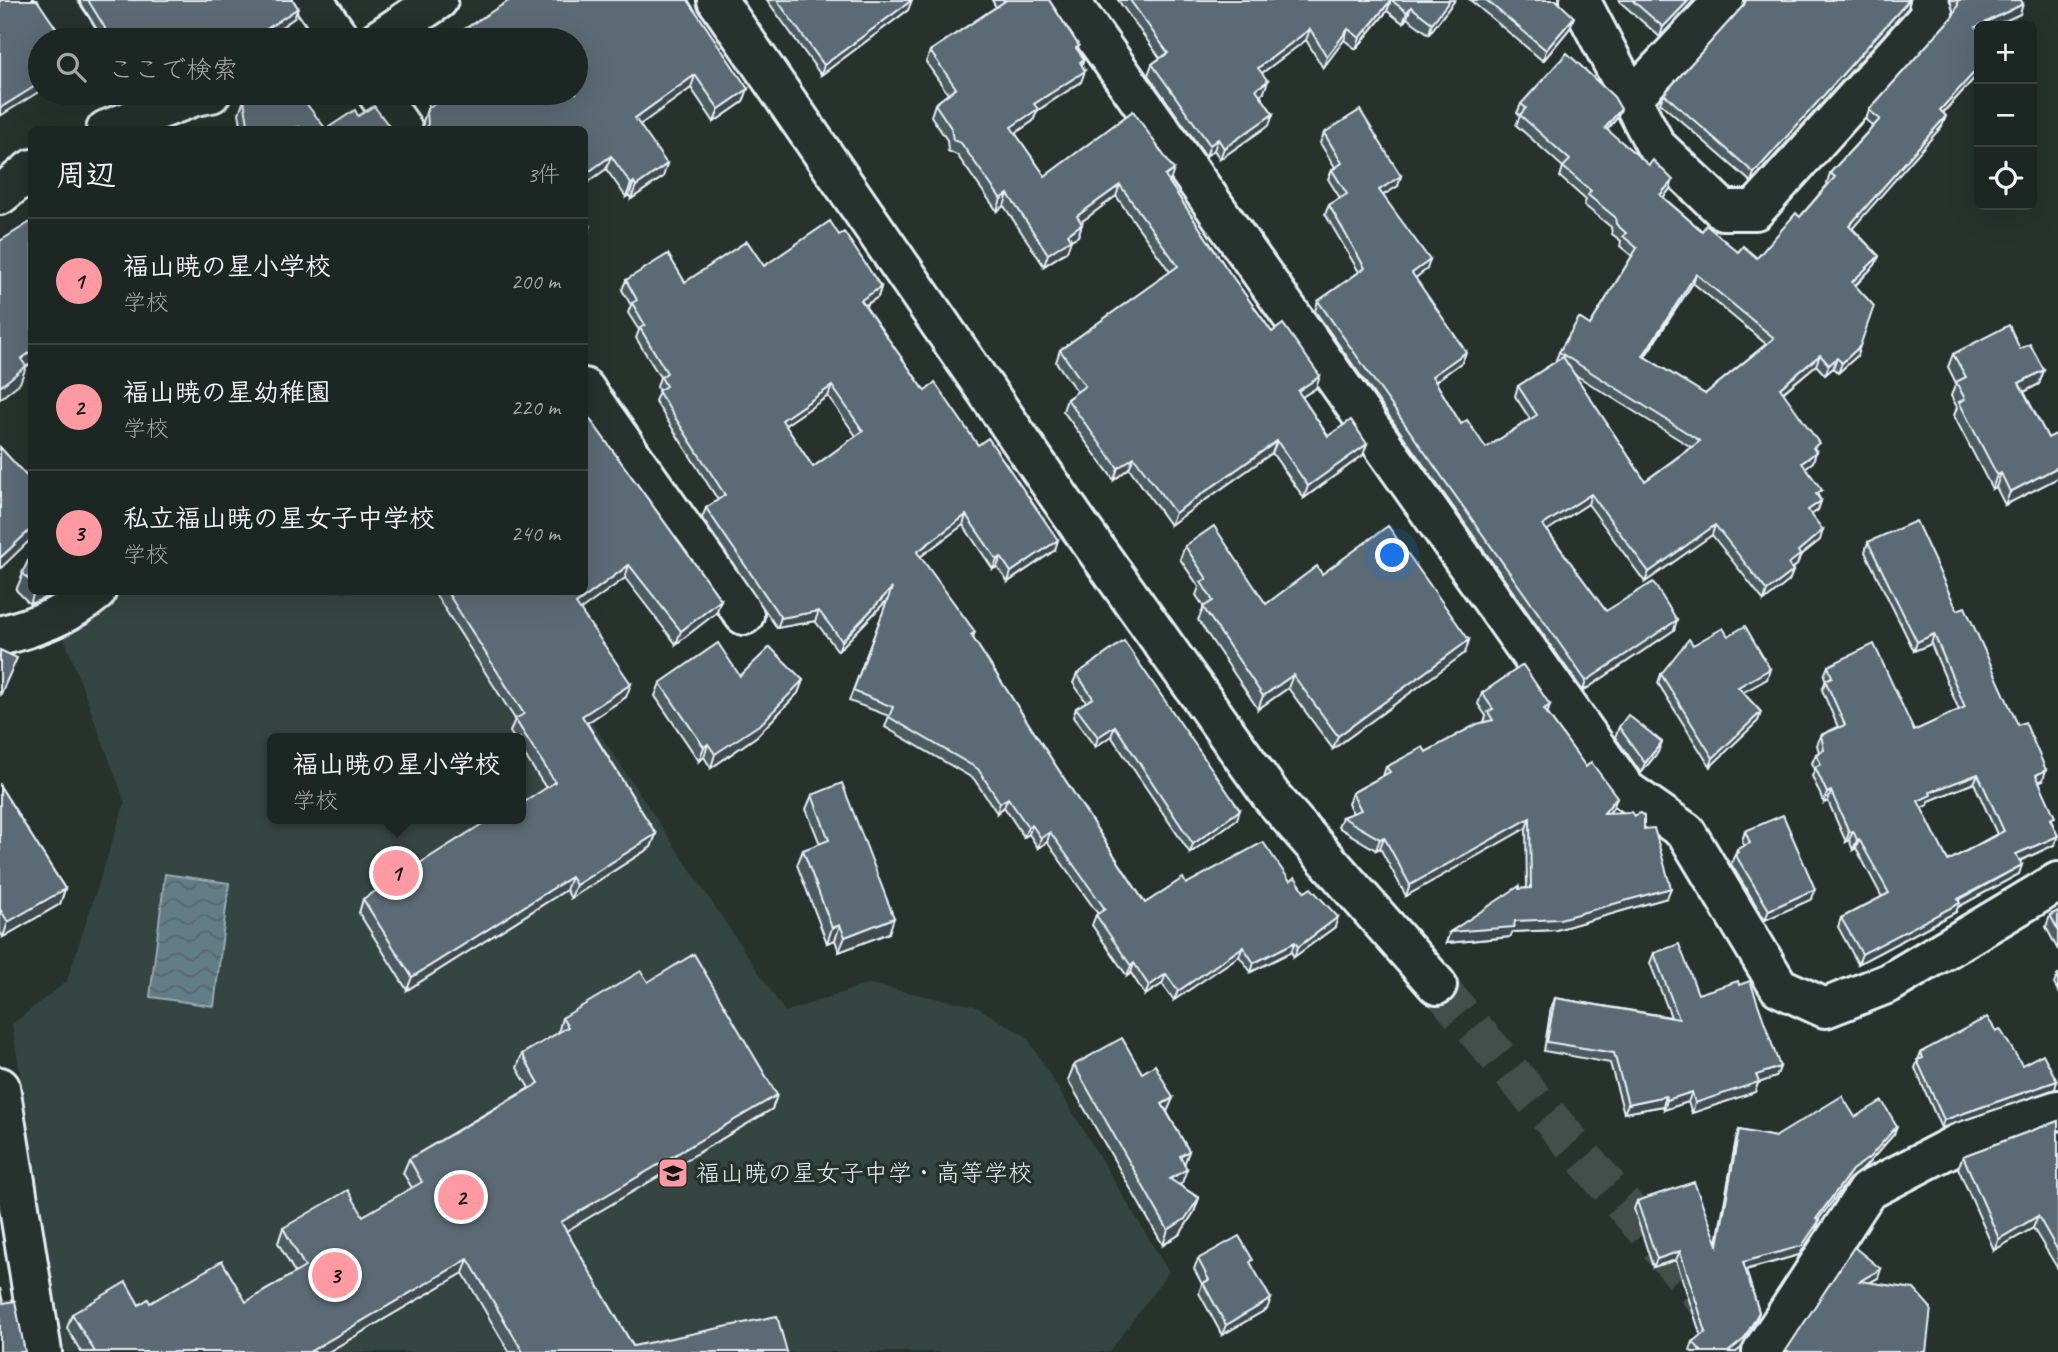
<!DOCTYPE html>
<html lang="ja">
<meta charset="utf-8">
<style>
body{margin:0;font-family:Caveat,"Klee One",sans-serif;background:#252e2a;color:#f1f3f6}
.controls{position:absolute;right:21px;top:21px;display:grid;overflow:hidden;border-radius:10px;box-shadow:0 7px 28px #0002}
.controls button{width:63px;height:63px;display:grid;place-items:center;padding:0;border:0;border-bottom:2px solid #3a4340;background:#1c2622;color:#f1f3f6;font:35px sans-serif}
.you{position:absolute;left:1393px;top:556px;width:24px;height:24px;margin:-18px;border:5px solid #fff;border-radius:50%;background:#1a73e8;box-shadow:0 0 0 10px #1a73e833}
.badge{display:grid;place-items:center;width:46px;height:46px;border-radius:50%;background:#ff9aa2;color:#111;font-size:23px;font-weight:700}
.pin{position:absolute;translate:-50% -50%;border:4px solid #fff;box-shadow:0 2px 7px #0006}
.popup{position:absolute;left:267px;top:733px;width:259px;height:91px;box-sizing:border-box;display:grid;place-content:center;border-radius:10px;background:#1c2622;filter:drop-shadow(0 2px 5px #0005);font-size:23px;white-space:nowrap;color:#a0a5a5}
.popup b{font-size:26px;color:#f1f3f6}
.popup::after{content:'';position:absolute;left:50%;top:100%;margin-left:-14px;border:14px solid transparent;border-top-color:#1c2622}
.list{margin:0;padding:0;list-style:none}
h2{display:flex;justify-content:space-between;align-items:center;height:91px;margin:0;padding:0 28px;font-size:30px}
h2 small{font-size:23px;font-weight:400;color:#a0a5a5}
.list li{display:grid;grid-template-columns:46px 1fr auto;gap:21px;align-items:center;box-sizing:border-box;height:126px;padding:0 28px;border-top:2px solid #3a4340}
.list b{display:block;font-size:26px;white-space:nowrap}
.list p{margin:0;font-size:23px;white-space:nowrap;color:#a0a5a5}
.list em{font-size:23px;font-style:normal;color:#a0a5a5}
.icon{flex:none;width:38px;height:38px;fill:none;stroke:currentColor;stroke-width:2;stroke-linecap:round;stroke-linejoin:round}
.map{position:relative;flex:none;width:2058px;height:1352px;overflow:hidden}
.search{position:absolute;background:#1c2622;box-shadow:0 7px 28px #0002;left:28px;top:28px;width:560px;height:77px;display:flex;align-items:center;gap:18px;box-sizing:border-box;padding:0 24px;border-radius:38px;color:#a0a5a5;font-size:26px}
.panel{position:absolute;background:#1c2622;box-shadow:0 7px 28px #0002;left:28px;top:126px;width:560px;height:469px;border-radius:10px}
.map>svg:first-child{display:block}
.built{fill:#364442;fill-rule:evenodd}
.water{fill:url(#water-waves);stroke:#98abb4;stroke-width:2}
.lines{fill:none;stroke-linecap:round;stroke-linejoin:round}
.minor-tunnel{stroke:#43504b;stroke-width:38;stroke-dasharray:38 19;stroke-linecap:butt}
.minor-casing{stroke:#e8f1f8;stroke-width:44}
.minor{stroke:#26332d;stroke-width:38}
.wall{fill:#4e5c64;stroke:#e8f1f8;stroke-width:2;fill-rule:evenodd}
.shaded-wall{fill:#404b51;stroke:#e8f1f8;stroke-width:2}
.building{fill:#5b6b74;stroke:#e8f1f8;stroke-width:2;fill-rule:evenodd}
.labels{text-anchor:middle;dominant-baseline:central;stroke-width:7;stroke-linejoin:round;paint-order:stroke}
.poi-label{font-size:24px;fill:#e8f1f8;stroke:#26332d;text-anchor:start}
</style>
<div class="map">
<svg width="2058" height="1352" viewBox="0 0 2058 1352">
<defs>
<pattern id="water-waves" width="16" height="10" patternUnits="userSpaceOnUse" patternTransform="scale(1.75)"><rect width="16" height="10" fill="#637d86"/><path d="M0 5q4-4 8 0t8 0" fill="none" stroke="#56656b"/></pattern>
</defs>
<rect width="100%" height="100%" fill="#26332d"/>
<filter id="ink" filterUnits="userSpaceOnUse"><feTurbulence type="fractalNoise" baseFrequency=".0143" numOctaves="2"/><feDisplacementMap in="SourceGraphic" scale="14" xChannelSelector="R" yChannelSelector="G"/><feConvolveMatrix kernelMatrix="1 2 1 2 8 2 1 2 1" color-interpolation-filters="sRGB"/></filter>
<g filter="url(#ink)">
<path class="built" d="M119,592H505L785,1012L868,984L975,1006L1027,1037L1169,1272L1109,1352H65L12,1024L67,981L125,802L64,638ZM272,738H520V819H272Z"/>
<path class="water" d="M165,874L229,883L214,1006L150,997Z"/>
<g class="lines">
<path class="minor-tunnel" d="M1437,985L1749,1352"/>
<g class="minor-casing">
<g id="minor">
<path d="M53,0L80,40"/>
<path d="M313,0L341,40"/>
<path d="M717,0L1078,524L1272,797L1437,985"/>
<path d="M1069,0L1626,790L1686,832L1779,987L1825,1008L1889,983L2058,882"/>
<path d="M1580,0L1656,146L1723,210H1755L1933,12L1928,0"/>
<path d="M378,40L438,0"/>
<path d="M377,93L403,130"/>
<path d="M1631,99L1724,0"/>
<path d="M106,130L195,96L211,93"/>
<path d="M0,195L32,169"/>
<path d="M584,388L744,615"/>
<path d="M0,636C34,627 69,615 96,592"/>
<path d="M0,1087L42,1352"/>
<path d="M1762,1352L1867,1191L1963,1141L2058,1110"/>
</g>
</g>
<use href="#minor" class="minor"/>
</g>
<g class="wall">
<path d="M79,0H293L298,8L294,18L263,40H101L102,38Z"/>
<path d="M688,0L743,102L714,122L691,88L639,125L663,177L631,199L629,195L626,197L606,169L584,185V130H423V122L427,109L430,107L420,93H576Z"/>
<path d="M767,0H911L908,10L821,75Z"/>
<path d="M992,0H1049L1079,46L1077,49L1084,59L1082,65L1081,82L1037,111L1033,121L1015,133L1045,176L1170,181L1169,182L1229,272L1272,332L1316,388L1302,397L1328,436L1363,455L1304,498L1272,453L1170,525L1129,468L1114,480L1063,411L1067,399L1077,392L1056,362L1060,350L1170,272L1116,196L1081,222L1082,224L1078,236L1071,240L1067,251L1044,266L1004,206L997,211L957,155L948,151L947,140L931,116L935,104L948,94L926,62L930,51L996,7Z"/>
<path d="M1118,0H1455L1429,34L1407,18L1403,23L1387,11L1356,49L1344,40L1323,68L1306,40L1262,73L1264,92L1260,95L1273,114L1269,125L1220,159L1214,150L1206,156L1148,75L1152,64L1160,58Z"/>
<path d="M1470,0H1556L1570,28L1543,61Z"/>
<path d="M1619,0H1694L1660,37L1619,1Z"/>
<path d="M1745,0H1910L1908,8L1751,182L1660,103L1664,94L1744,5Z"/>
<path d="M1950,0H2021L2020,14L1994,26H1979V73L1943,113L1946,116L1942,126L1852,228L1879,256L1875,265L1855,286L1857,356L1838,373L1833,368L1825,375L1816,365L1783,393L1816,451L1813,462L1805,468L1821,501L1818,510L1811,515L1820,540L1800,556L1797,565L1791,569L1793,571L1789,581L1764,601L1712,535L1645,582L1588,504L1547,530L1606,611L1674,630L1583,691L1315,311L1318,301L1359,272L1325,214L1329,205L1340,198L1328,179L1332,170L1335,167L1320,143L1324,133L1398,186L1383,195L1427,269L1415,278L1466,352L1462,362L1435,381L1461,424L1486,448L1530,419L1515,396L1518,386L1555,362L1559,352L1590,325L1632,256L1620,246L1621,241L1612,234L1611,227L1584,205L1586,200L1560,177L1563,167L1516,125L1520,116L1517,113L1521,104L1617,118L1607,130L1670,189L1663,197L1702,231L1738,252L1757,258L1800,217L1828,184L1827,183L1830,173L1873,126L1866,120L1869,110L1953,16L1954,14ZM1693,283L1766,344L1705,394L1645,357ZM1574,374L1691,447L1645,481Z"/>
<path d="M244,100L326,129L358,116L392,130H242L239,113Z"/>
<path d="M839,235L881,287L878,297L865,306L925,391L978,445L1055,550L1008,582L997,567L993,569L963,525L920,557L975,632L973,638L1145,903L1186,884L1290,881L1305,892L1335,927L1294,957L1291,952L1251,972L1239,956L1174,1000L1162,984L1145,995L1131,973L1127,976L1092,925L1096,915L1098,914L1047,842L1038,848L1029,834L1024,837L1004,807L997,813L974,779L885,727L889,716L849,701L888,599L838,651L815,621L777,628L702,518L706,508L718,500L655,401L659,391L657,387L660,377L636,338L639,330L628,313L631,305L622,290L626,280L685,282L764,266ZM828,396L856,436L813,467L785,425Z"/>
<path d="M2020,349L2044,370L2039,384L2024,392L2048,438L2058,433V478L2005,505L1996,487L1992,489L1954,416L1957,407L1951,396L1956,383L1948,367L1953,354Z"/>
<path d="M584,411L721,600L716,613L676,644L625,578L580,610L626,697L587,723L656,834L651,847L571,898L566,890L407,990L359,913L363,899L520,819L546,788L520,748V738H514L510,732L515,719L434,592H584Z"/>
<path d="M1868,542L1957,610L2043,780L2039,781L2053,825L2058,836L2054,845L2020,861L2019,874L1958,907L1956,912L1858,964L1838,927L1841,918L1882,897L1856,848L1853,850L1849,840L1846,842L1828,801L1824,803L1812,776L1815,769L1812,763L1816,754L1819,752L1817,745L1821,735L1838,727L1822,690L1826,680L1824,676L1828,666L1914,731L1959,710L1931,644L1914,651L1865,552ZM1974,783L1997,834L1948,861L1921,808L1928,805L1929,801Z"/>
<path d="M1185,546L1266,604L1322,574L1469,640L1465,653L1333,749L1288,688L1258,709L1198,620L1204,607L1196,595L1199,587L1180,559Z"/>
<path d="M32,553V592H53L47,597L30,604L16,590Z"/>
<path d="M1728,636L1767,679L1742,692L1761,712L1758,721L1710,767L1658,683L1661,674L1693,645Z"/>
<path d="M1077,674L1237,819L1190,853L1111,736L1095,747L1073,717L1076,708L1086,702L1073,683Z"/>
<path d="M740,676L803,680L798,693L757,736L711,768L704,757L699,761L655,696L660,683Z"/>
<path d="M1482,693L1547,714L1586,767L1617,797L1613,808L1609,813L1644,829L1667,898L1556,930L1513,932L1510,937L1446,943L1450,932L1519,889L1527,888L1526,828L1406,896L1380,848L1376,850L1338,827L1342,817L1353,813L1348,804L1352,793L1383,776L1386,767L1426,752L1484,722L1486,716L1478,704Z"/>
<path d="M1619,727L1658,752L1641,773L1615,737Z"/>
<path d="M0,786L65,889L60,904L3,937L0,932Z"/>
<path d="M812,795L889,933L839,952L835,940L827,943L797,865L803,850L820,844L806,809Z"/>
<path d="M1745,831L1812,899L1765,920L1731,864L1737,849L1744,846L1742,841Z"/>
<path d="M2058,911V950L2046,927L2050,915Z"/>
<path d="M1654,953L1698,994L1739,985L1780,1067L1776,1077L1758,1083L1755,1092L1692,1113L1688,1102L1664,1110L1663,1106L1624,1113L1610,1063L1544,1051L1551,1007L1555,998L1671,1017L1650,963Z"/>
<path d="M2058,974V991L2054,984Z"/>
<path d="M648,982L777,1095L772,1109L566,1231L633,1346L787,1352H509L463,1273L328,1352H81L67,1328L72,1314L150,1303L246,1302L295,1273L278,1243L283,1228L363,1216L412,1188L403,1173L409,1159L529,1088L517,1068L522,1054L558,1033L562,1018Z"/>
<path d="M1996,1031L2022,1065L2055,1089L1941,1128L1915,1068L1921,1052Z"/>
<path d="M1074,1065L1142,1073L1167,1112L1189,1151L1184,1164L1182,1183L1179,1185L1199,1198L1194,1212L1180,1234L1163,1245L1068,1080Z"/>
<path d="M1855,1117L1894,1134L1865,1167L1849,1179L1818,1220L1816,1230L1799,1255L1746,1270L1759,1312L1756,1321L1741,1348L1736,1352H1692L1690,1350L1693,1342L1701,1336L1676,1260L1653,1267L1634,1209L1637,1201L1717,1242L1736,1139L1739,1130L1775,1137Z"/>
<path d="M2058,1121V1269L2033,1228L1994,1250L1958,1168L1963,1156Z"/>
<path d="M1198,1259L1251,1264L1267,1309L1222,1335L1199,1293L1202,1284L1194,1269Z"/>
</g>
<g class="shaded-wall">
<path d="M912,0L908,10L821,75L824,65Z"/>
<path d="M1391,0L1387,11L1356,49L1360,38Z"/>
<path d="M1450,0H1455L1429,34L1432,23Z"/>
<path d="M1689,0H1694L1660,37L1663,27Z"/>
<path d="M1909,0H1910L1908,8L1751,182L1754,173Z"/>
<path d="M2023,4L2020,14L1994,26H1979V33L1976,27Z"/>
<path d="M1411,7L1407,18L1403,23L1407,12Z"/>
<path d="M298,8L294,18L263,40H257L262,32Z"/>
<path d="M1574,17L1570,28L1543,61L1546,50Z"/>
<path d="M1310,29L1306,40L1254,79L1258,68Z"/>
<path d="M1348,29L1344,40L1323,68L1327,57Z"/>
<path d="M187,30L183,40H172Z"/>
<path d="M135,31L132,40H120Z"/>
<path d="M1979,67V73L1936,120L1940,110Z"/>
<path d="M1085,71L1081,82L1037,111L1033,121L1007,139L1011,127L1034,104Z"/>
<path d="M695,75L691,88L630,132L635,118Z"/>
<path d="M1268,81L1264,92L1252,100L1256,89Z"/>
<path d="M40,83V91L0,116V108Z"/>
<path d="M748,89L743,102L714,122L719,109Z"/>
<path d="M1621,109L1617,118L1601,137L1605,128Z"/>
<path d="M1273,114L1269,125L1220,159L1224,148Z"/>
<path d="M1946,116L1942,126L1846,236L1849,226Z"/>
<path d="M1218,139L1214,150L1206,156L1210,145Z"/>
<path d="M611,156L606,169L584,185V175Z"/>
<path d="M667,164L663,177L631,199L636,186Z"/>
<path d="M1174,170L1170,181L1161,188L1165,176Z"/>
<path d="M1401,176L1398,186L1375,200L1379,190Z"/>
<path d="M1673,180L1670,189L1657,205L1660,195Z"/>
<path d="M634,182L629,195L626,197L631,184Z"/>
<path d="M1120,185L1116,196L1073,228L1077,216Z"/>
<path d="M1008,194L1004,206L997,211L1001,199Z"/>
<path d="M1082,224L1078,236L1071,240L1067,251L1044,266L1048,254L1068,234Z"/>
<path d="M590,227L586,240L584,241V231Z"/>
<path d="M1879,256L1875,265L1848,292L1852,282Z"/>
<path d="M1430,260L1427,269L1409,283L1412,273Z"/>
<path d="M1696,274L1693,283L1639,365L1643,356Z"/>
<path d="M881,287L878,297L857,310L861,300Z"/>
<path d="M1860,346L1857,356L1838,373L1842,363Z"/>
<path d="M32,351V363L26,367L20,383L0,399V387L21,359Z"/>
<path d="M1466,352L1462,362L1429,386L1432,376Z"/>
<path d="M1820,355L1816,365L1776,398L1780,388Z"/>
<path d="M1837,358L1833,368L1825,375L1829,365Z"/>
<path d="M2044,370L2039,384L2014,397L2019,383Z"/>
<path d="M1320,376L1316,388L1294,402L1298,391Z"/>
<path d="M832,386L828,396L778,430L782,420Z"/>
<path d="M1277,441L1272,453L1170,525L1175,513Z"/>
<path d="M1367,444L1363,455L1304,498L1308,486Z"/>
<path d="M1816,452L1813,462L1798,473L1802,463Z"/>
<path d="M1134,457L1129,468L1114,480L1118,468Z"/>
<path d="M2058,467V478L2005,505L2010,492Z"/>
<path d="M2001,473L1996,487L1992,489L1997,475Z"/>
<path d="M1591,494L1588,504L1540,535L1543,525Z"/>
<path d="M1821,501L1818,510L1804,520L1808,510Z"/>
<path d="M966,515L963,525L913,562L917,552Z"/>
<path d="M1715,525L1712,535L1645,582L1649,572Z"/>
<path d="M32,528V538L0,569V558Z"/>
<path d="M1823,530L1820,540L1800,556L1797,565L1784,574L1788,564L1798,551Z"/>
<path d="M1058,540L1055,550L1008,582L1011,572Z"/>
<path d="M1001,557L997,567L993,569L997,560Z"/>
<path d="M629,565L625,578L571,617L576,604Z"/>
<path d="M1793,571L1789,581L1764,601L1767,591Z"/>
<path d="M892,588L889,598L838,651L842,641Z"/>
<path d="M34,592H53L47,597L30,604Z"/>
<path d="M721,600L716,613L676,644L681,631Z"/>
<path d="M819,611L815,621L777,628L781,618Z"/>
<path d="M1677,620L1674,630L1583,691L1586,681Z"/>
<path d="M1934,634L1931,644L1914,651L1917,642Z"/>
<path d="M1469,640L1465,653L1333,749L1338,736Z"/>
<path d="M1770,669L1767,679L1735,697L1738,687Z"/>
<path d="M1293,675L1288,688L1258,709L1263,696Z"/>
<path d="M803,680L798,693L757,736L711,768L715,754Z"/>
<path d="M631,684L626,697L578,729L582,716Z"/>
<path d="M1550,705L1547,715L1544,709Z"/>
<path d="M1761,712L1758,721L1710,767L1713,758Z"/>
<path d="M1115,726L1111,736L1095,747L1098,737Z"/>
<path d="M1662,742L1658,752L1641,773L1645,763Z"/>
<path d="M708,744L704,757L699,761L704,747Z"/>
<path d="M2046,770L2043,780L2032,784L2036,775Z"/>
<path d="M1978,774L1974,783L1929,801L1928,805L1914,811L1918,801L1930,792Z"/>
<path d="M1831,791L1828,801L1824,803L1827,793Z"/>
<path d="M1617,797L1613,808L1600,824L1604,813Z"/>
<path d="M1008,798L1004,807L997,813L1000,803Z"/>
<path d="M1240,810L1237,819L1190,853L1193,844Z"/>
<path d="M1530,818L1526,828L1406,896L1410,885Z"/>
<path d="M1032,825L1029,834L1024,837L1028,827Z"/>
<path d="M1853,831L1849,840L1846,842L1849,832Z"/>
<path d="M1050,832L1047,842L1038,848L1041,838Z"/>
<path d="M656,834L651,847L571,898L576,885Z"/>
<path d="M2058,836L2054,845L2013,864L2016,854Z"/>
<path d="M1384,837L1380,848L1376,850L1380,839Z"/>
<path d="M1859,839L1856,848L1853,850L1857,840Z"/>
<path d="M2022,865L2019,874L1958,907L1956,912L1858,964L1862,954Z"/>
<path d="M571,877L566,890L407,990L412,977Z"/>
<path d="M1671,888L1667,898L1556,930L1513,932L1510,937L1446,943L1450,932L1515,921Z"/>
<path d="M65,889L60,904L3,937L8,922Z"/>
<path d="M1815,889L1812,899L1765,920L1769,910Z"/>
<path d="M1338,917L1335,927L1294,957L1298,947Z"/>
<path d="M894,918L889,933L839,952L845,937Z"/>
<path d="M840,925L835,940L827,943L832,928Z"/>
<path d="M1295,942L1291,952L1251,972L1254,963Z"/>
<path d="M1243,947L1239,956L1174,1000L1178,991Z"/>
<path d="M1134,963L1131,973L1127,976L1131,966Z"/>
<path d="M1166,974L1162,984L1145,995L1149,986Z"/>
<path d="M1780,1067L1776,1077L1758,1083L1755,1092L1692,1113L1695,1103L1756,1075Z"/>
<path d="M2057,1081L2055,1089L1941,1128L1944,1120Z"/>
<path d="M1692,1092L1688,1102L1664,1110L1667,1100Z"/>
<path d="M777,1095L772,1109L556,1237L561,1222Z"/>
<path d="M1666,1096L1663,1106L1624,1113L1628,1104Z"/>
<path d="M1173,1098L1167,1112L1162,1104Z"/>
<path d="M1897,1126L1894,1134L1865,1167L1849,1179L1813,1227L1816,1219L1852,1170Z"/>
<path d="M1189,1151L1184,1165L1180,1156Z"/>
<path d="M1187,1169L1182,1183L1164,1193L1170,1179Z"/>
<path d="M1199,1198L1194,1212L1180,1234L1163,1245L1168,1230Z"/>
<path d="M2038,1216L2033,1228L1994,1250L1999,1239Z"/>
<path d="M1819,1221L1816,1230L1799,1255L1740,1271L1743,1262Z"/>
<path d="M1680,1251L1676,1260L1653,1267L1657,1259Z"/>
<path d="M468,1259L463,1273L328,1352H309Z"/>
<path d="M1881,1269L1878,1278L1856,1290L1860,1281Z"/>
<path d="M1271,1299L1267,1309L1222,1335L1226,1325Z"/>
<path d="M1759,1312L1756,1321L1741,1348L1736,1352H1728Z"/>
</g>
<g class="building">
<path d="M0,0H37L64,40H40V83L0,108Z"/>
<path d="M88,0H293L298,8L262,32L264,36L257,40H193L187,30L172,40H142L135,31L120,40H103L105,28Z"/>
<path d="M510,0H688L748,89L719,109L695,75L635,118L667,164L636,186L634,182L631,184L611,156L584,175V130H424L428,126L427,109L439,101L433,93H576V40H447Z"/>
<path d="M777,0H912L824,65Z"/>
<path d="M1004,0H1049L1079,46L1076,48L1084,59L1080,62L1085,71L1034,104L1038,109L1011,127L1045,176L1133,111L1174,170L1165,176L1229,272L1272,332L1283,324L1320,376L1298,391L1328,436L1351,420L1367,444L1308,486L1277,441L1175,513L1134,457L1118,468L1067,399L1085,386L1060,350L1178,266L1120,185L1077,216L1082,224L1068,234L1071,239L1048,254L1008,194L1001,199L961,143L953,140L951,128L935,104L956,88L930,51L1005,1Z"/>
<path d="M1130,0H1391L1360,38L1348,29L1327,57L1310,29L1258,68L1268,81L1256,89L1273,114L1224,148L1218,139L1210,145L1152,64L1168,53Z"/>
<path d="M1391,0H1450L1432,23L1411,7L1407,12Z"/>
<path d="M1486,0H1556L1574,17L1546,50Z"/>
<path d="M1632,0H1689L1663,27Z"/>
<path d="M1746,0H1909L1754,173L1664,94L1744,5Z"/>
<path d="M1957,0H2021L2023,4L1976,27L1979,30V67L1940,110L1946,116L1849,226L1879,256L1852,282L1874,306L1860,346L1842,363L1837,358L1829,365L1820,355L1780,388L1819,443L1813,448L1816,452L1802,463L1822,490L1816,494L1821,501L1808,510L1823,530L1798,551L1800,555L1788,564L1793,571L1767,591L1715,525L1649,572L1591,494L1543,525L1606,611L1653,582L1677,620L1586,681L1318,301L1365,268L1329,205L1347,194L1332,170L1342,163L1324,133L1360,110L1401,176L1379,190L1430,260L1412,273L1466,352L1432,376L1461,424L1467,420L1486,448L1537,415L1518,386L1563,357L1645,481L1700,441L1559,352L1579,318L1590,325L1637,248L1623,236L1626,233L1616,224L1615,217L1588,195L1591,191L1563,167L1570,160L1520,115L1526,108L1521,104L1567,53L1614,97L1621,109L1605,128L1649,165L1653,160L1673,180L1660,195L1702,231L1706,225L1738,252L1743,246L1757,258L1796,213L1800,217L1835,177L1830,173L1880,119L1869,110L1953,16L1958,5ZM1696,274L1774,338L1705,394L1643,356Z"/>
<path d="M282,93H298L326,129L355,110L358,116L374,106L392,130H298L299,127L287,130H249L244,100Z"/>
<path d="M584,219L590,227L584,231Z"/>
<path d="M32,221V351L21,359L26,366L0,387V241Z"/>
<path d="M830,221L839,235L844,232L881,287L861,300L925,391L935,383L978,445L988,438L1058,540L1011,572L1001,557L997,560L966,515L917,552L975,632L971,635L1145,903L1183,878L1186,884L1263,842L1290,881L1295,877L1305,892L1311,888L1338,917L1298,947L1295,942L1254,963L1243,947L1178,991L1166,974L1149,986L1134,963L1131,966L1096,915L1105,909L1050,832L1041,838L1032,825L1028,827L1008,798L1000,803L978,769L889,717L893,707L853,691L892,588L842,641L819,611L781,618L706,508L725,495L658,391L666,386L661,377L667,373L640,328L645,325L632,303L637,300L626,280L668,254L685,282L747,241L764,266ZM832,386L863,431L813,467L782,420Z"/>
<path d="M2009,325L2020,349L2030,344L2044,370L2019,383L2048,438L2058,433V467L2010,492L2001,473L1997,475L1959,402L1965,399L1956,382L1966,377L1953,354Z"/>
<path d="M584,411L721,600L681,631L629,565L576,604L631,684L582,716L656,834L576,885L571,877L412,977L363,899L490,819H520V805L555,782L515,719L524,714L447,592H584Z"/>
<path d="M0,447L32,482V528L0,558Z"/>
<path d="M1916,521L1957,610L1965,607L2018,725L2025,722L2046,770L2036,775L2055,817L2050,819L2058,836L2016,854L2022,865L1958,899L1960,903L1862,954L1841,918L1889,893L1859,839L1857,840L1853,831L1849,832L1831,791L1827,793L1815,767L1821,764L1816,754L1824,750L1821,735L1845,725L1825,680L1832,677L1828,666L1874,644L1914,731L1965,707L1934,634L1917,642L1868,542ZM1978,774L2004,831L1948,861L1918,801L1931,795L1930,792Z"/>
<path d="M1214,526L1266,604L1317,566L1322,574L1388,526L1469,640L1338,736L1293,675L1263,696L1203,607L1213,601L1201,582L1207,579L1185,546Z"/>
<path d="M32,553V583L22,573Z"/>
<path d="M1745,626L1770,669L1738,687L1761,712L1713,758L1661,674L1689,639L1693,645L1723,628L1728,636Z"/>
<path d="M1124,641L1240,810L1193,844L1115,726L1098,737L1076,708L1093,698L1077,674Z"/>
<path d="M718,643L740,676L770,647L803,680L762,723L715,754L708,744L704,747L660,683Z"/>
<path d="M0,650L17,658L0,696Z"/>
<path d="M1523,665L1550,705L1544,709L1586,767L1591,762L1617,797L1604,813L1631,812L1634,816L1640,813L1644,816V829L1654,828L1671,888L1560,919L1515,921L1514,927L1450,932L1519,886V889L1531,888L1530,818L1410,885L1384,837L1380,839L1342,817L1361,810L1352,793L1390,772L1386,767L1423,747L1426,752L1477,724L1493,720L1488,712L1493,709L1482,693Z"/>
<path d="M1628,715L1662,742L1645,763L1619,727Z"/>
<path d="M842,783L894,918L845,937L840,925L832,928L803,850L829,840L812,795Z"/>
<path d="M0,786L65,889L8,922L0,909Z"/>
<path d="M1783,815L1815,889L1769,910L1735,854L1738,853L1737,849L1750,843L1745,831Z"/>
<path d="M2058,911V930L2050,915Z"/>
<path d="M1679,944L1698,994L1738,981L1739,985L1750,981L1780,1067L1756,1075L1759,1082L1695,1103L1692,1092L1667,1100L1666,1096L1628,1104L1614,1053L1547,1042L1555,998L1679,1019L1654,953Z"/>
<path d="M694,954L777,1095L561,1222L633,1346L777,1316L787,1352H523L468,1259L309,1352H95L72,1314L126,1282L139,1305L148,1299L150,1303L222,1261L246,1302L305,1267L283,1228L348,1190L363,1216L422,1182L409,1159L539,1083L522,1054L568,1027L562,1018L641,971L648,982Z"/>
<path d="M1987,1017L1996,1031L2000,1029L2022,1065L2043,1054L2057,1081L1944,1120L1917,1060L1923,1058L1921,1052Z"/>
<path d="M1122,1038L1142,1073L1155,1065L1173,1098L1162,1104L1189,1151L1180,1156L1187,1169L1170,1179L1199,1198L1185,1219L1168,1230L1074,1065Z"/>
<path d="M1842,1096L1855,1117L1882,1101L1897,1126L1869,1158L1852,1170L1816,1219L1819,1221L1802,1246L1743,1262L1759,1312L1744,1339L1728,1352H1702L1693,1342L1706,1332L1680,1251L1657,1259L1637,1201L1694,1182L1718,1245L1739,1130L1775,1137Z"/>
<path d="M2058,1121V1251L2038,1216L1999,1239L1963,1156Z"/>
<path d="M1239,1236L1253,1260L1250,1262L1271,1299L1226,1325L1203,1283L1209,1280L1198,1259Z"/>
<path d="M1854,1247L1881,1269L1860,1281L1914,1289L1931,1308L1926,1352H1785Z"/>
<path d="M0,1288L3,1303L15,1301L25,1352H0Z"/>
</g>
</g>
<defs>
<g id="school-square" transform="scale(1.575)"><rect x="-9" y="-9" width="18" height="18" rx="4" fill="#ff9aa2" stroke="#26332d"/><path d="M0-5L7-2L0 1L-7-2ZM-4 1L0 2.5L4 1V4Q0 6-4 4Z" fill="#111"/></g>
</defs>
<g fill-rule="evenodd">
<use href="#school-square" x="673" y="1173"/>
</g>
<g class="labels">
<g class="poi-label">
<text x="696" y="1173">福山暁の星女子中学・高等学校</text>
</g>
</g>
</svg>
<div class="controls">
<button>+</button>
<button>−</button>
<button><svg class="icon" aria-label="locate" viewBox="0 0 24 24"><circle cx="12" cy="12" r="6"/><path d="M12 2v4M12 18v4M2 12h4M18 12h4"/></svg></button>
</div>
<div class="you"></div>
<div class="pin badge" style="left:396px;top:873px">1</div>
<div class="popup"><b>福山暁の星小学校</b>学校</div>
<div class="pin badge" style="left:461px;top:1197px">2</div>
<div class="pin badge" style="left:335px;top:1275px">3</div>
<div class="search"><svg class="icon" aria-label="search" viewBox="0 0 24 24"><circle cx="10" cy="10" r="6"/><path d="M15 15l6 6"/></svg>ここで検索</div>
<section class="panel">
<h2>周辺<small>3件</small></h2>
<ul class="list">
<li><span class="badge">1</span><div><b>福山暁の星小学校</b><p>学校</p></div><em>200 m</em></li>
<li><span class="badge">2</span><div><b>福山暁の星幼稚園</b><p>学校</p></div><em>220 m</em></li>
<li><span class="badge">3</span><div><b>私立福山暁の星女子中学校</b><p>学校</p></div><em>240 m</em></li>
</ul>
</section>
</div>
